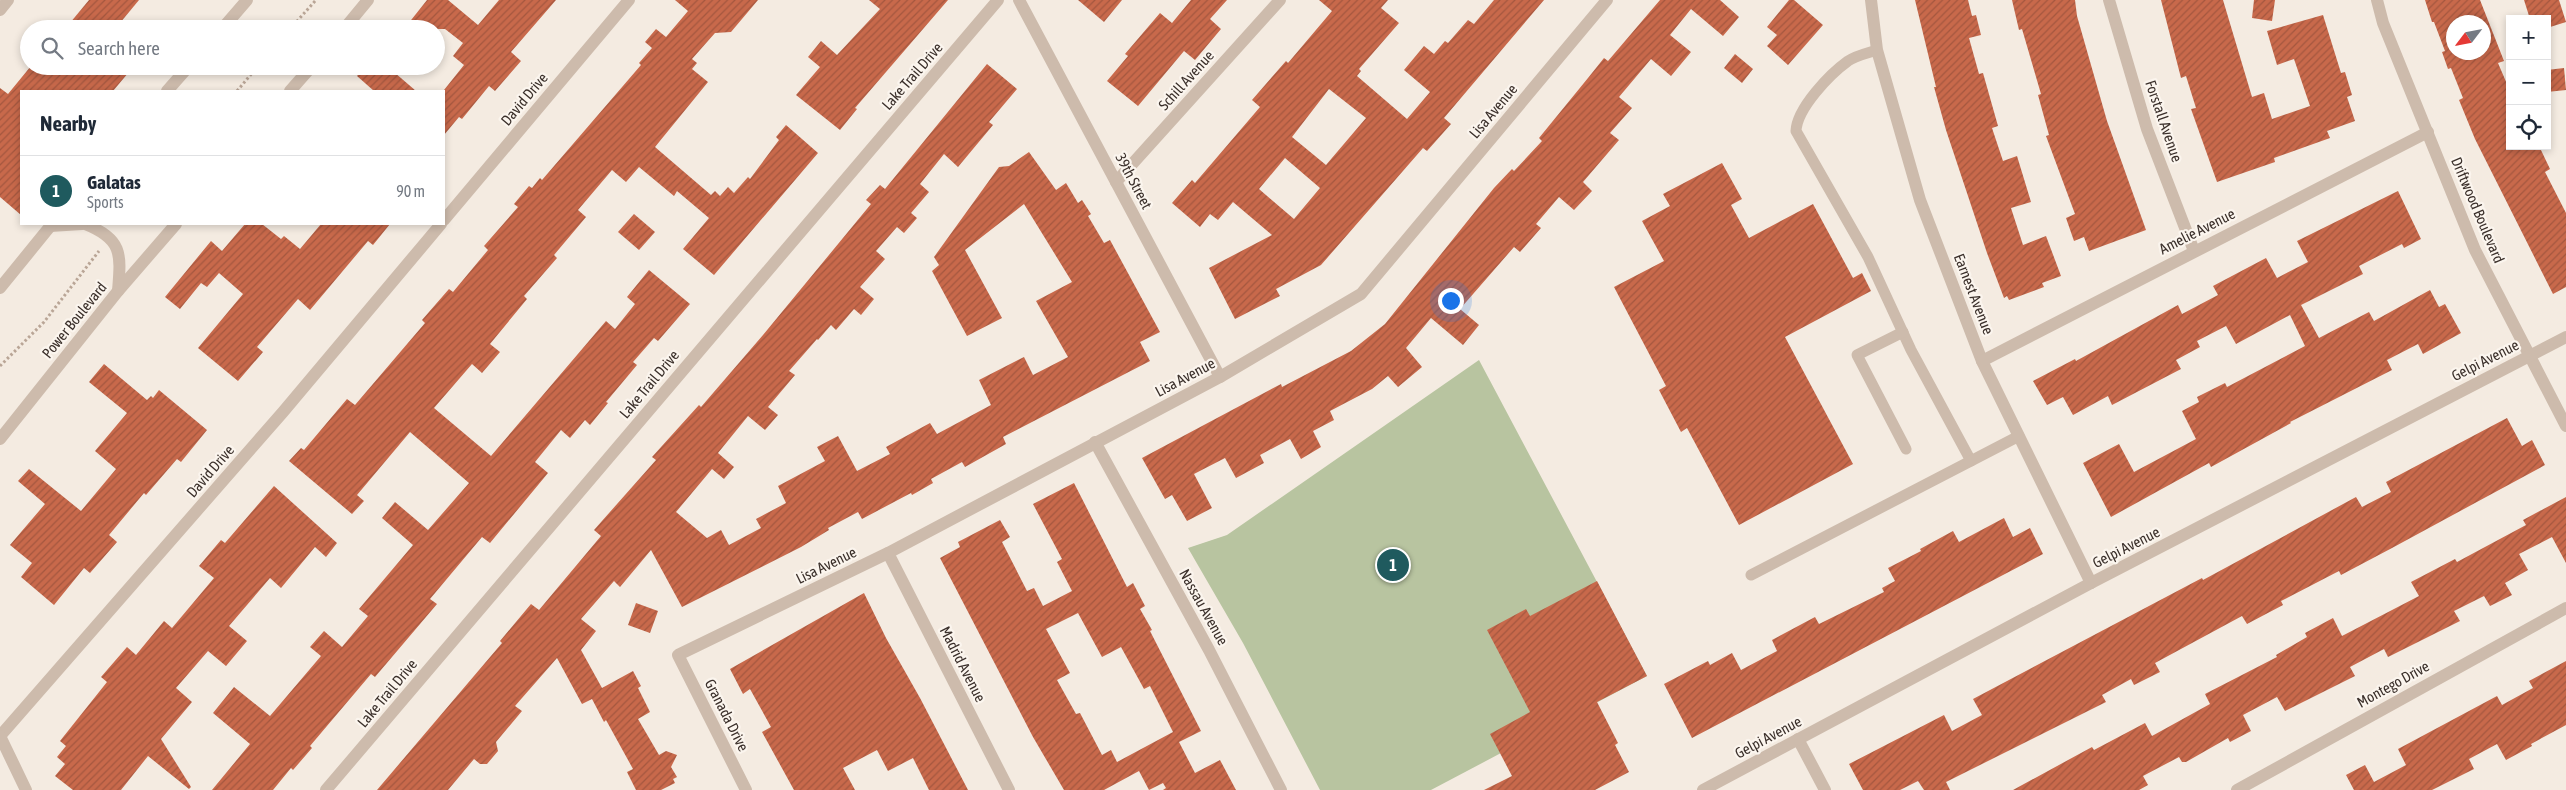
<!DOCTYPE html>
<meta charset="utf-8">
<style>
body{margin:0;font-family:"Asap Condensed",sans-serif;background:#f2f2f3;color:#1f2937}
.controls{position:absolute;right:15px;top:15px;display:grid;overflow:hidden;border-radius:0px;box-shadow:0 2px 8px #0003}
.controls button{width:45px;height:45px;display:grid;place-items:center;padding:0;border:0;border-bottom:1px solid #e0e1e3;background:#fff;color:#1f2937;font:25px sans-serif}
.compass{position:absolute;left:2446px;top:15px;width:45px;height:45px;border-radius:50%;background:#fff;box-shadow:0 2px 8px #0003;rotate:238deg}
.you{position:absolute;left:1450px;top:300px;width:18px;height:18px;margin:-12px;border:4px solid #fff;border-radius:50%;background:#1a73e8;box-shadow:0 0 0 8px #1a73e833}
.badge{display:grid;place-items:center;width:32px;height:32px;border-radius:50%;background:#1f5a5e;color:#fff;font-size:16px;font-weight:700}
.pin{position:absolute;translate:-50% -50%;border:2px solid #fff;box-shadow:0 1px 5px #0006}
.list{margin:0;padding:0;list-style:none}
h2{display:flex;justify-content:space-between;align-items:center;height:65px;margin:0;padding:0 20px;font-size:21px}
h2 small{font-size:16px;font-weight:400;color:#747a83}
.list li{display:grid;grid-template-columns:32px 1fr auto;gap:15px;align-items:center;box-sizing:border-box;height:70px;padding:0 20px;border-top:1px solid #e0e1e3}
.list b{display:block;font-size:19px;white-space:nowrap}
.list p{margin:0;font-size:16px;white-space:nowrap;color:#747a83}
.list em{font-size:16px;font-style:normal;color:#747a83}
.icon{flex:none;width:28px;height:28px;fill:none;stroke:currentColor;stroke-width:2;stroke-linecap:round;stroke-linejoin:round}
.map{position:relative;flex:none;width:2566px;height:790px;overflow:hidden}
.search{position:absolute;background:#fff;box-shadow:0 2px 8px #0003;left:20px;top:20px;width:425px;height:55px;display:flex;align-items:center;gap:12px;box-sizing:border-box;padding:0 18px;border-radius:28px;color:#747a83;font-size:19px}
.panel{position:absolute;background:#fff;box-shadow:0 2px 8px #0003;left:20px;top:90px;width:425px;height:135px;border-radius:0px}
.map>svg:first-child{display:block}
.garden{fill:#b8c4a0}
.building{fill:url(#building-hatch);fill-rule:evenodd}
.lines{fill:none;stroke-linecap:round;stroke-linejoin:round}
.path{stroke:#b9a596;stroke-width:3;stroke-dasharray:2.5 2.5;stroke-linecap:butt}
.service{stroke:#cdbbac;stroke-width:11}
.minor{stroke:#cdbbac;stroke-width:12}
.tertiary{stroke:#cdbbac;stroke-width:12}
.labels{text-anchor:middle;dominant-baseline:central;stroke-width:4.5;stroke-linejoin:round;paint-order:stroke}
.street-label{font-size:15px;fill:#3b302b;stroke:#fbf5ee}
</style>
<div class="map">
<svg width="2566" height="790" viewBox="0 0 2566 790">
<defs>
<pattern id="building-hatch" width="6" height="6" patternUnits="userSpaceOnUse" patternTransform="scale(1.25)"><rect width="6" height="6" fill="#c8694b"/><path d="M-1 1l2-2M0 6l6-6M5 7l2-2" fill="none" stroke="#a4573f"/></pattern>
</defs>
<rect width="100%" height="100%" fill="#f4ebe1"/>
<path class="garden" d="M1479,360L1647,676L1431,790H1320L1243,643L1188,548L1227,535Z"/>
<g class="building">
<path d="M89,0H139L115,29H65Z"/>
<path d="M427,0H448L478,25L499,0H556L511,52L521,61L495,91L489,86L462,119L459,117L444,135V90L464,65L453,56L463,43L445,29H404Z"/>
<path d="M675,0H758L731,32L715,33L692,59L697,63L692,69L708,82L655,147L711,195L715,191L720,196L728,187L734,193L748,177L750,179L779,140L776,137L786,125L818,153L714,275L683,249L709,218L677,191L674,196L639,167L626,182L612,170L578,210L586,217L554,255L557,258L524,296L527,299L490,344L500,352L482,373L472,364L434,408L491,456L606,321L615,329L635,304L627,297L649,270L690,304L658,341L654,338L633,362L637,365L606,402L608,403L590,425L585,420L570,438L561,430L535,462L548,473L490,543L482,537L430,599L437,604L375,677L371,674L310,746L312,748L293,770L291,768L273,790H212L250,744L213,713L234,687L270,716L321,656L310,647L324,631L342,647L368,616L359,609L413,545L382,518L395,502L428,530L469,483L410,432L357,495L364,501L352,514L289,461L301,448L304,450L347,399L355,405L425,323L422,320L449,289L453,292L488,250L484,246L518,207L514,204L529,186L532,188L540,178L542,180L641,65L639,63L652,48L645,42L656,29L666,37L688,11Z"/>
<path d="M869,0H948L855,108L857,109L840,130L796,95L820,67L808,57L821,41L837,55L880,9Z"/>
<path d="M1078,0H1122L1104,22Z"/>
<path d="M1191,0H1227L1210,19L1221,29L1195,60L1184,51L1138,106L1107,81L1128,56L1125,54L1160,13L1172,23Z"/>
<path d="M1319,0H1388L1381,8L1399,23L1359,69L1361,71L1357,76L1407,119L1430,92L1404,70L1424,46L1434,54L1445,41L1448,43L1468,20L1474,24L1494,0H1544L1444,118L1451,124L1427,151L1423,148L1321,265L1276,289L1280,296L1235,319L1209,268L1272,235L1233,202L1218,220L1210,214L1200,227L1172,203L1192,180L1195,183L1260,107L1252,100L1286,61L1288,63L1332,11ZM1329,89L1366,118L1326,165L1292,137ZM1285,158L1320,188L1294,219L1259,189Z"/>
<path d="M1660,0H1720L1739,17L1723,36L1691,9L1670,35L1691,52L1671,76L1651,59L1619,97L1632,108L1610,133L1619,140L1583,182L1592,191L1574,210L1559,197L1536,224L1541,228L1520,252L1514,247L1460,309L1479,325L1463,345L1431,318L1406,348L1422,367L1398,387L1388,376L1372,389L1330,411L1334,420L1313,431L1321,447L1301,459L1290,439L1260,455L1264,463L1236,478L1225,458L1194,474L1212,508L1187,521L1172,495L1165,499L1142,458L1281,384L1282,387L1351,351L1385,324L1494,188L1512,169L1514,171L1542,141L1539,138L1588,78L1604,58L1608,61Z"/>
<path d="M1789,0H1794L1823,25L1788,65L1767,46L1777,35L1767,27Z"/>
<path d="M1915,0H1968L1972,16L1976,15L1981,35L1969,38L1979,74L1983,73L1998,126L1992,128L2003,161L2017,156L2031,202L2011,208L2023,245L2046,236L2061,276L2042,283L2044,287L2009,300L2007,296L2004,298L1987,253L1946,130L1934,87H1936Z"/>
<path d="M2012,0H2075L2077,16L2107,121L2146,230L2089,251L2084,237L2074,241L2066,218L2075,214L2046,136L2049,135L2038,95L2041,94L2022,29L2019,30Z"/>
<path d="M2161,0H2223L2252,97L2264,93L2272,119L2310,106L2294,59L2277,65L2267,31L2323,15L2341,73L2345,72L2352,95L2347,97L2355,121L2327,131L2330,138L2274,158L2275,162L2217,182L2191,109L2196,108L2186,76L2181,78Z"/>
<path d="M2254,0H2275L2272,21L2252,18Z"/>
<path d="M2425,0H2480L2504,61L2498,63L2510,91V146H2539L2550,169L2545,172L2566,213V287L2553,294L2475,139L2459,100L2463,98L2451,68L2448,69L2442,52L2445,51L2434,22H2432ZM2454,22H2484V52H2454Z"/>
<path d="M2524,0H2559L2566,22L2547,28V19H2530Z"/>
<path d="M1735,54L1753,69L1742,83L1724,68Z"/>
<path d="M987,64L1017,89L989,122L993,125L958,167L944,154L920,184L929,192L911,213L917,218L904,233L897,227L876,251L885,259L860,287L874,299L861,315L854,309L836,330L831,325L818,340L817,339L789,371L795,375L768,407L778,415L765,430L748,416L718,453L734,467L724,479L712,469L676,512L707,538L721,530L729,545L761,528L756,519L786,503L778,486L825,461L817,447L838,436L857,471L890,454L886,447L930,423L937,434L991,405L979,380L1024,357L1033,375L1068,357L1036,301L1072,282L1024,204L965,250L1002,318L967,336L932,271L939,265L934,257L999,167L1009,166L1029,152L1056,190L1066,183L1078,203L1082,200L1091,214L1088,216L1104,243L1110,240L1160,332L1140,342L1150,361L1003,437L1006,444L965,467L962,462L931,479L933,483L912,495L911,493L862,519L858,512L828,528L829,530L801,547L682,607L651,550L620,587L614,581L581,619L596,631L581,650L602,688L633,671L641,686L638,688L650,712L638,719L659,755L666,751L677,755L671,767L677,777L673,779L675,783L661,790H636L627,772L633,769L606,720L604,722L592,699L582,704L557,658L515,706L522,711L496,742L498,751L487,764H480L474,759L448,790H377L502,643L500,641L531,604L539,610L601,536L594,530L656,460L652,457L699,405L701,407L763,335L871,204L866,200L880,185L885,189Z"/>
<path d="M31,66H134L113,91H21V215L0,197V88L8,94Z"/>
<path d="M365,66H387L416,91H374L357,76Z"/>
<path d="M2564,68L2566,90L2547,92V70Z"/>
<path d="M1722,163L1742,199L1731,205L1749,238L1813,204L1853,278L1862,273L1871,291L1785,337L1853,464L1739,525L1687,428L1681,432L1659,390L1666,386L1614,287L1664,261L1642,221L1670,206L1663,194Z"/>
<path d="M2398,191L2421,239L2404,248L2402,244L2359,266L2363,274L2301,305L2319,338L2369,312L2374,321L2430,290L2439,307L2445,304L2461,333L2423,354L2418,344L2387,360L2392,370L2290,422L2291,423L2211,467L2209,463L2111,517L2083,463L2119,444L2134,472L2196,439L2182,411L2199,402L2197,397L2225,383L2227,387L2305,346L2290,315L2236,344L2226,326L2197,341L2200,347L2176,360L2181,369L2112,405L2108,396L2073,415L2063,397L2047,405L2033,381L2075,359L2076,361L2178,305L2182,314L2218,295L2213,286L2266,258L2277,278L2308,262L2297,241Z"/>
<path d="M634,214L655,232L639,250L618,232Z"/>
<path d="M245,224H262L281,239L284,236L300,249L321,224H390L373,245L368,241L310,310L298,299L257,347L263,352L238,381L198,348L243,294L219,273L207,287L201,283L180,309L165,297L211,241L222,251Z"/>
<path d="M104,364L147,400L151,396L153,398L159,390L207,430L181,462L177,459L146,495L144,493L109,535L117,542L90,573L84,568L54,605L21,577L32,563L10,545L45,504L18,481L29,469L81,511L116,469L95,451L127,413L89,382Z"/>
<path d="M2507,418L2522,446L2532,440L2545,465L2392,548L2341,575L2339,571L2281,601L2283,605L2247,624L2242,616L2155,663L2160,672L2134,685L2131,679L2102,695L2106,702L1946,782L1950,790H1924L1918,781L1900,790H1863L1849,764L1944,715L1952,731L1982,715L1973,699L2202,578L2203,580L2356,497L2362,507L2391,492L2386,482Z"/>
<path d="M1074,483L1127,587L1133,583L1145,606L1140,609L1152,630L1150,631L1201,731L1179,742L1195,773L1220,760L1236,790H1163L1166,788L1163,783L1149,790L1139,771L1104,790H1064L1033,737L940,558L960,547L958,542L1000,520L1010,537L1002,542L1027,591L1034,588L1043,606L1072,591L1057,562L1062,559L1033,504ZM1078,613L1102,657L1121,647L1144,689L1150,686L1173,732L1117,762L1111,750L1102,755L1080,713L1076,714L1057,680L1070,673L1046,629Z"/>
<path d="M274,486L337,543L326,557L315,547L281,588L270,578L229,626L247,641L226,666L208,651L176,688L192,702L161,739L191,787L189,789L148,756L121,790H73L55,776L65,764L57,757L66,746L60,741L107,682L101,677L127,647L136,655L164,621L172,628L214,578L199,566L221,540L225,543Z"/>
<path d="M2566,497V563L2552,537L2519,554L2528,570L2505,583L2512,595L2490,606L2484,596L2454,611L2460,621L2388,657L2384,649L2350,667L2355,676L2285,711L2277,697L2243,715L2251,731L2230,742L2228,738L2186,762H2182L2179,757L2143,776L2148,785L2139,790H2013L2092,747L2094,750L2145,723L2152,736L2210,704L2205,694L2277,657L2276,655L2307,637L2305,633L2333,618L2342,636L2419,596L2411,582L2455,559L2457,562L2526,525L2523,520Z"/>
<path d="M2004,518L2013,537L2030,528L2043,554L1692,738L1664,684L1708,661L1710,665L1732,653L1741,670L1777,651L1772,640L1815,617L1819,624L1884,592L1882,588L1895,581L1888,568L1921,551L1920,549L1953,531L1959,542Z"/>
<path d="M1597,581L1647,676L1597,702L1618,743L1615,745L1629,772L1595,790H1484L1512,776L1490,734L1530,712L1487,630L1526,609L1530,616Z"/>
<path d="M864,593L886,638L920,698L968,790H929L913,758L888,771L877,750L843,768L855,790H794L762,732L771,727L750,689L743,694L730,669Z"/>
<path d="M636,603L658,611L650,633L628,625Z"/>
<path d="M2566,661V725L2531,744L2532,746L2506,760L2497,744L2469,759L2474,769L2432,790H2354L2346,775L2365,765L2374,782L2406,765L2398,749L2497,696L2502,705L2533,688L2529,681Z"/>
</g>
<g class="lines">
<g class="path">
<path d="M290,29L316,0"/>
<path d="M237,91L258,66"/>
<path d="M0,366L44,322L99,251"/>
</g>
<g class="service">
<path d="M1877,50C1868,53 1857,55 1848,61C1830,74 1797,108 1796,131L1868,257L1911,350L1971,461"/>
<path d="M1903,332L1857,355L1906,449"/>
<path d="M1751,575L2019,436"/>
</g>
<g class="minor">
<path d="M1019,0L1220,377"/>
<path d="M1871,0L1877,50L1920,200L1982,361L2091,583"/>
<path d="M2109,0L2147,129L2194,251"/>
<path d="M2377,0L2383,23L2475,250L2566,426"/>
<path d="M0,10L8,0"/>
<path d="M1116,182L1280,0"/>
<path d="M444,220L629,0"/>
<path d="M1982,361L2428,132"/>
<path d="M1095,442L1209,650L1281,790"/>
<path d="M888,553L1009,790"/>
<path d="M0,736L283,412L441,224"/>
<path d="M1798,739L1825,790"/>
<path d="M326,790L998,0"/>
<path d="M746,790L678,655L888,553L1220,377L1361,294L1607,0"/>
<path d="M1703,790L2091,583L2566,337"/>
<path d="M2237,790L2566,608"/>
</g>
<g class="tertiary">
<path d="M222,29L247,0"/>
<path d="M344,29L368,0"/>
<path d="M167,91L189,66"/>
<path d="M290,91L312,66"/>
<path d="M85,224C123,239 121,254 118,291"/>
<path d="M50,226L82,224"/>
<path d="M0,288L52,224"/>
<path d="M0,439L118,291L176,224"/>
<path d="M0,736L26,790"/>
</g>
</g>
<g class="labels">
<g class="street-label">
<text transform="translate(912 76) rotate(-49)">Lake Trail Drive</text>
<text transform="translate(1186 80) rotate(-48)">Schill Avenue</text>
<text transform="translate(524 99) rotate(-50)">David Drive</text>
<text transform="translate(1493 111) rotate(-50)">Lisa Avenue</text>
<text transform="translate(2164 121) rotate(71)">Forstall Avenue</text>
<text transform="translate(1134 181) rotate(62)">39th Street</text>
<text transform="translate(2478 210) rotate(67)">Driftwood Boulevard</text>
<text transform="translate(2197 231) rotate(-27)">Amelie Avenue</text>
<text transform="translate(1974 294) rotate(69)">Earnest Avenue</text>
<text transform="translate(74 320) rotate(-51)">Power Boulevard</text>
<text transform="translate(2485 360) rotate(-27)">Gelpi Avenue</text>
<text transform="translate(1185 377) rotate(-28)">Lisa Avenue</text>
<text transform="translate(649 384) rotate(-50)">Lake Trail Drive</text>
<text transform="translate(210 471) rotate(-49)">David Drive</text>
<text transform="translate(2126 547) rotate(-27)">Gelpi Avenue</text>
<text transform="translate(826 565) rotate(-26)">Lisa Avenue</text>
<text transform="translate(1204 607) rotate(61)">Nassau Avenue</text>
<text transform="translate(963 664) rotate(63)">Madrid Avenue</text>
<text transform="translate(2393 684) rotate(-29)">Montego Drive</text>
<text transform="translate(387 693) rotate(-50)">Lake Trail Drive</text>
<text transform="translate(727 715) rotate(63)">Granada Drive</text>
<text transform="translate(1768 737) rotate(-28)">Gelpi Avenue</text>
</g>
</g>
</svg>
<div class="controls">
<button>+</button>
<button>−</button>
<button><svg class="icon" aria-label="locate" viewBox="0 0 24 24"><circle cx="12" cy="12" r="6"/><path d="M12 2v4M12 18v4M2 12h4M18 12h4"/></svg></button>
</div>
<svg class="compass" viewBox="-18 -18 36 36"><path d="M0-13l5 13h-10z" fill="#e53935"/><path d="M0 13l5-13h-10z" fill="#747a83"/></svg>
<div class="you"></div>
<div class="pin badge" style="left:1393px;top:565px">1</div>
<div class="search"><svg class="icon" aria-label="search" viewBox="0 0 24 24"><circle cx="10" cy="10" r="6"/><path d="M15 15l6 6"/></svg>Search here</div>
<section class="panel">
<h2>Nearby<small></small></h2>
<ul class="list">
<li><span class="badge">1</span><div><b>Galatas</b><p>Sports</p></div><em>90 m</em></li>
</ul>
</section>
</div>
